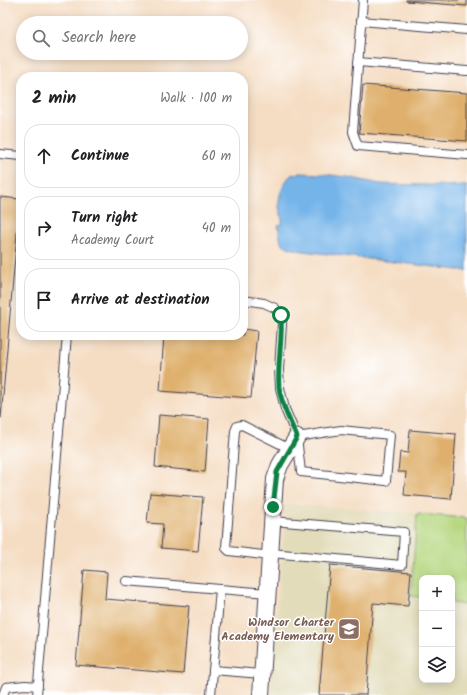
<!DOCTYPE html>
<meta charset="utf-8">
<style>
body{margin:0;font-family:Kalam,sans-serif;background:#f6f6f6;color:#202124}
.controls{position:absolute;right:12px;bottom:12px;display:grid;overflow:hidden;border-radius:8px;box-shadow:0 2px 10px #0003}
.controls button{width:36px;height:36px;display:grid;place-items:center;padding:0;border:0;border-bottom:1px solid #e0e0e0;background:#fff;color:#202124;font:20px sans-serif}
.stop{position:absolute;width:12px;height:12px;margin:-9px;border:3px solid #0b8043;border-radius:50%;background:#fff}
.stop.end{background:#0b8043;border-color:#fff;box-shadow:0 1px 4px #0008}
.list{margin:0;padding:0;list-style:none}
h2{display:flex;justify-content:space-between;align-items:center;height:52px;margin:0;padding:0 16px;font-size:17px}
h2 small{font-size:13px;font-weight:400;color:#757577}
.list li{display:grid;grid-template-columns:26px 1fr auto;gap:12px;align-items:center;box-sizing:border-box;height:64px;margin:0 8px 8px;padding:0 8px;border:1px solid #e0e0e0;border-radius:16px}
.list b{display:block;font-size:15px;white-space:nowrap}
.list p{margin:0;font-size:13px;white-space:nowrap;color:#757577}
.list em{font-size:13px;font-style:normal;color:#757577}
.icon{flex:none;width:22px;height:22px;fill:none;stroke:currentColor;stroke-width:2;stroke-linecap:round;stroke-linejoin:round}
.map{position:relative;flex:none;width:467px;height:695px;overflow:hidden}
.search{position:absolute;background:#fff;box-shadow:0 2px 10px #0003;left:16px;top:16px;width:232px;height:44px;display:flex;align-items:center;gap:10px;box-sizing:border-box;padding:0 14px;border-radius:22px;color:#757577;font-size:15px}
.panel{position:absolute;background:#fff;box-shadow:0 2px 10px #0003;left:16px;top:72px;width:232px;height:268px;border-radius:16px}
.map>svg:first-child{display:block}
.built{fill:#e2dcba;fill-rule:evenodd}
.green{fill:#b5d77f;stroke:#6c7c5d}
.water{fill:#75b4e9;stroke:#4c6b92}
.building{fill:#dfb06d}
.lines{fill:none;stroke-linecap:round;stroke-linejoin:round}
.lane-casing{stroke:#423e4f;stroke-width:10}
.street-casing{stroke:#423e4f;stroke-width:18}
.lane{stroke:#fff;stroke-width:8}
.street{stroke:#fff;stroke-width:16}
.route{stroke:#0b8043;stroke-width:5}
.labels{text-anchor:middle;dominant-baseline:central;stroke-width:3;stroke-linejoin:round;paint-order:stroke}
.education-label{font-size:12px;font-weight:bold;fill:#785e54;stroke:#fff;text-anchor:end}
</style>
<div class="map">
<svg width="467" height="695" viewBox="0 0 467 695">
<rect width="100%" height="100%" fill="#fff"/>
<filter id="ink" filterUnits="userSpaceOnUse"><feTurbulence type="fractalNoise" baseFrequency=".025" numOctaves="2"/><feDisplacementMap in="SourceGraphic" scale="8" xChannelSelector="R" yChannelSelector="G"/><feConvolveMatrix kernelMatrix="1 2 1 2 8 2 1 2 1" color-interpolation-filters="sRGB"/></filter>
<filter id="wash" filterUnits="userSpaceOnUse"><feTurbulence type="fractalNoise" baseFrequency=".012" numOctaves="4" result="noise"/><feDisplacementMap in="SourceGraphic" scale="16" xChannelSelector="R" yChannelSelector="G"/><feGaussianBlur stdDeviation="0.9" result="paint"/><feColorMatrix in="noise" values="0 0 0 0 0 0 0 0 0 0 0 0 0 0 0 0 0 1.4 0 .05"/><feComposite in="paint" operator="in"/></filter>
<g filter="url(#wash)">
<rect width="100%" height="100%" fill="#f5ddc3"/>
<path class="built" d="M286,504L467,517V695H270ZM422,578H452V680H422Z"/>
<path class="green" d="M417,514L467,518V605L452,603V578H422V597L411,596Z"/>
<path class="water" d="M299,173L323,174L347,177L380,184L467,186V271L303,251L290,248L281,243L278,225L282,224C283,218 281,216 280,211C276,199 283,183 291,175Z"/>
<g id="blocks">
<g class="building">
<path d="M406,0H467V6L406,1Z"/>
<path d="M363,85L467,93V141L359,133Z"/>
<path d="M0,197L20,199L1,418H0Z"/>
<path d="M243,329L257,331L251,398L160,391L164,335H243Z"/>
<path d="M159,415L209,419L205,472L155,467Z"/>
<path d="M410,430L456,434L451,499L404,495L406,472H398L400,452L408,453Z"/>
<path d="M150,493L203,497L198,551L161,548L163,524L147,523Z"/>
<path d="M330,565L411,572L408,606L373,603L366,695H319Z"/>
<path d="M84,570L107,572L105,599L189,606L183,674L76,665Z"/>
</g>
</g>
</g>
<g filter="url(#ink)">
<use href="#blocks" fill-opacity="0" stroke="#423e4f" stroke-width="1"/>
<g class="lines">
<g class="lane-casing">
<g id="lane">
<path d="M363,0L353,132L358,146L467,155"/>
<path d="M361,21L467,30"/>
<path d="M358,62L467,71"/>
<path d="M0,154L21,156"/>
<path d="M243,300L264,303L275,308L281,315L282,324L279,369L280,388L285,409L297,437L301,472L386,481L390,435L341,430L297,437"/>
<path d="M271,553L402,565L404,532L272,521"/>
<path d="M271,556L229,551L226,548L235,431L237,426L242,425L290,449"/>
<path d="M126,581L220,589"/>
<path d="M213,670L262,674"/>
<path d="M3,695L6,687L25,685L38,686"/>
<path d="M37,695L67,335"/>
<path d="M211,695L220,589L268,593"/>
</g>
</g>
<g class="street-casing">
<path id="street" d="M261,695L275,479L280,465L297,437"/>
</g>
<use href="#lane" class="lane"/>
<use href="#street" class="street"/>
</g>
</g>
<g class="lines" filter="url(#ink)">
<path class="route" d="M273,507L277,472L297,437C290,421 281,404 279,387C277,363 283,339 281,315"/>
</g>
<defs>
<g id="school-square" transform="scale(1.15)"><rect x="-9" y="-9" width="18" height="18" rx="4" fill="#8d6e63" stroke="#fff"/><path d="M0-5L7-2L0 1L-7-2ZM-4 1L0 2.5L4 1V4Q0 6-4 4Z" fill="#fff"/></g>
</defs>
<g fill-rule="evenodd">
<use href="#school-square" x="349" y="629"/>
</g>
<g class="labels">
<g class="education-label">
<text x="334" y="622">Windsor Charter<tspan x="334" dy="14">Academy Elementary</tspan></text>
</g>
</g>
</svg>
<div class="controls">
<button>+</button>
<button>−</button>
<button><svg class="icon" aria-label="layers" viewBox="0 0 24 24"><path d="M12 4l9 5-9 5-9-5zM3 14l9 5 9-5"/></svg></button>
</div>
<div class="stop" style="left:281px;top:315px"></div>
<div class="stop end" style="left:273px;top:507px"></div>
<div class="search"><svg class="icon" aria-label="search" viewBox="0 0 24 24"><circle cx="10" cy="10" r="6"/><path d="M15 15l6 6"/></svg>Search here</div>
<section class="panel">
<h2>2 min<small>Walk · 100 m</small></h2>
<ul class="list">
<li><svg class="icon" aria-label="ahead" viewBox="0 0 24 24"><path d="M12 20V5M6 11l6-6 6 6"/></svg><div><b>Continue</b></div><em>60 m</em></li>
<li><svg class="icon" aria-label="right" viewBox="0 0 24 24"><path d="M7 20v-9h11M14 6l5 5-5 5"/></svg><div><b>Turn right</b><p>Academy Court</p></div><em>40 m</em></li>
<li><svg class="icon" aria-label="arrive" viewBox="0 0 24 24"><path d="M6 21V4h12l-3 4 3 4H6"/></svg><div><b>Arrive at destination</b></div></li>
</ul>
</section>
</div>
